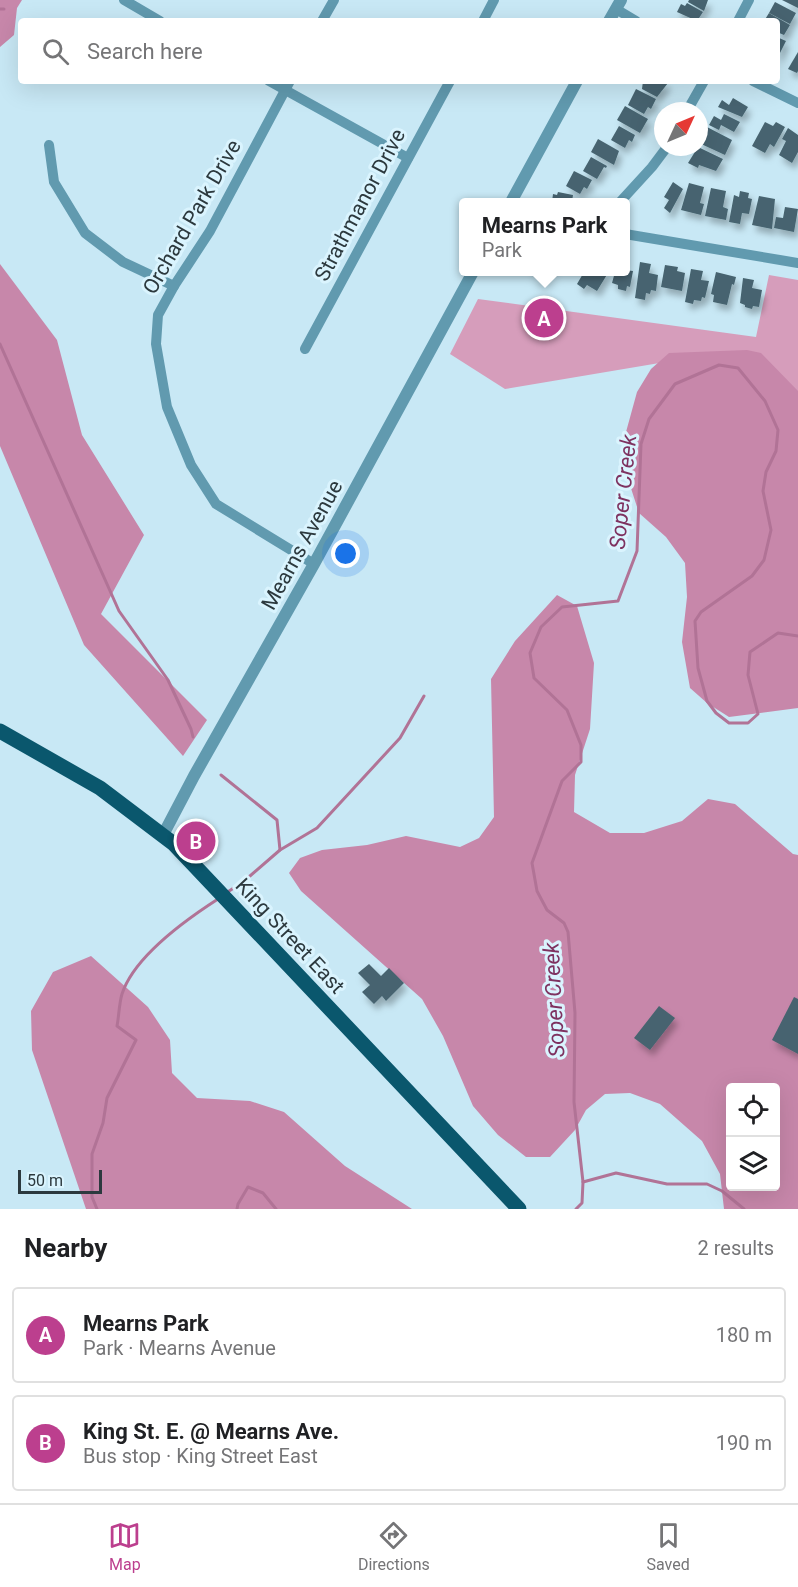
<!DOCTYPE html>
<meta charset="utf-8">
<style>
body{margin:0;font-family:Roboto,sans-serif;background:#f6f6f6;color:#202124}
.controls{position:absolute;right:18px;bottom:18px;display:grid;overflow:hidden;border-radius:6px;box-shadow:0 6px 24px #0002}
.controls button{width:54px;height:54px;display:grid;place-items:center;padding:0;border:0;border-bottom:2px solid #e0e0e0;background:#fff;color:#202124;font:30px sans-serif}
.compass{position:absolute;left:654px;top:102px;width:54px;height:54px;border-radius:50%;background:#fff;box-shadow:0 6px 24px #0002;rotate:46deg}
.scale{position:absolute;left:18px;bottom:15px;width:84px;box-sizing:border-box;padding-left:6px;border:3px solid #2c393e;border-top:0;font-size:16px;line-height:21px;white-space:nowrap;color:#2c393e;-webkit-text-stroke:4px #daf4fe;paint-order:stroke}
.you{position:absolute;left:346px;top:554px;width:21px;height:21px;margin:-15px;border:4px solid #fff;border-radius:50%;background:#1a73e8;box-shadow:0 0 0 9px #1a73e833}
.badge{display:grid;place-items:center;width:39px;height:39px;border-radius:50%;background:#bc3f8e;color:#fff;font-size:20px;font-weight:700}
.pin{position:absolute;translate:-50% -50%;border:3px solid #fff;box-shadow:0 2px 6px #0006}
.popup{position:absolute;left:459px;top:198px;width:171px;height:78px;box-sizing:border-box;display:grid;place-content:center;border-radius:6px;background:#fff;filter:drop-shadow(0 2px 4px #0005);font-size:20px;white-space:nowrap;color:#757577}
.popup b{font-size:22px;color:#202124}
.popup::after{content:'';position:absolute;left:50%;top:100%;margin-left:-12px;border:12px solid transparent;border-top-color:#fff}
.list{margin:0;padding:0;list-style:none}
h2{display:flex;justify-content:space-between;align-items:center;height:78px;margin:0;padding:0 24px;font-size:26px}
h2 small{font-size:20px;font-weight:400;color:#757577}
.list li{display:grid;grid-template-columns:39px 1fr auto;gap:18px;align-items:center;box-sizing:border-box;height:96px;margin:0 12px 12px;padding:0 12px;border:2px solid #e0e0e0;border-radius:6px}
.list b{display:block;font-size:22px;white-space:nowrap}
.list p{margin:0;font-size:20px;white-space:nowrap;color:#757577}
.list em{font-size:20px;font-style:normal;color:#757577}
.icon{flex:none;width:33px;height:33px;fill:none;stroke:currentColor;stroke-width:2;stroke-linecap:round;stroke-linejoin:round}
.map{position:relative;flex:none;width:798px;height:1209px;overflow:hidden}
.search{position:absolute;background:#fff;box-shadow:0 6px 24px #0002;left:18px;right:18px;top:18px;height:66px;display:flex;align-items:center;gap:15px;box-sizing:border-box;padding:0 21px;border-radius:6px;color:#757577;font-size:22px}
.sheet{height:294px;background:#fff}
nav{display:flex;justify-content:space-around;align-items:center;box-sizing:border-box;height:84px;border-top:2px solid #e0e0e0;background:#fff;font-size:16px;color:#757577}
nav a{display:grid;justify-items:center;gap:3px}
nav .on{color:#bc3f8e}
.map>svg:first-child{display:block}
.green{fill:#d69dbb}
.forest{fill:#c787aa;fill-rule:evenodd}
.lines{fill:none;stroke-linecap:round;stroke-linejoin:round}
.stream{stroke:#b17396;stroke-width:3}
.building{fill:#47646f;filter:url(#shadow)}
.minor{stroke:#619aaf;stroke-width:10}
.tertiary{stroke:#619aaf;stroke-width:12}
.primary{stroke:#0a576d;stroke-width:15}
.labels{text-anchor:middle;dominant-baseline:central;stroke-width:6;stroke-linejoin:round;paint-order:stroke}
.street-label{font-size:21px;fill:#2c393e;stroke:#daf4fe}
.water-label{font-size:22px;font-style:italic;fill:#7e3260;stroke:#daf4fe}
</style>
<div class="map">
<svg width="798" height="1209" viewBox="0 0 798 1209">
<defs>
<filter id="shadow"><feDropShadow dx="3.5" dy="6" stdDeviation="3" flood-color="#0004"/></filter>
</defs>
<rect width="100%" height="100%" fill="#c8e8f5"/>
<path class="green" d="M769,275L798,280V397L707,355L505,389L450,354L478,299L756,337Z"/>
<g class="forest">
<path d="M0,0H22L17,8L14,35L0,47Z"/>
<path d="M0,264L57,340L82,435L144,535L101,614L207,720L183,756L84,645L0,446Z"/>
<path d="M747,350L761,353L798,391V708L729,717L707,703L690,688L682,642L687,597L685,563L666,537L639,513L628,479L626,432L637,392L651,369L669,353Z"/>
<path d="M557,595L577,606L594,663L590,729L575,775L574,812L610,833H644L682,821L708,799L735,804L793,854L798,855V1209H724L720,1174L702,1141L660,1104L630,1093L605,1094L586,1110L575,1130L550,1157H526L498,1135L473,1106L443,1036L422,999L301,891L289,873L300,858L322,850L367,845L406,836L460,847L479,838L494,817L491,679L515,641ZM730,1088H776V1186H730Z"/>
<path d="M91,956L148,1007L170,1040L172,1073L197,1098L250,1101L284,1112L345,1166L412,1209H86L32,1050L31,1011L53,972Z"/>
</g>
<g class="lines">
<g class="stream">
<path d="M0,9H4"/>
<path d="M0,344L119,611L168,680L191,729L193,737"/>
<path d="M221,775L277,820L280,850"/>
<path d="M226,893L243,882L280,850L317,828L400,738L424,696"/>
<path d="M583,1182L616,1173L667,1184H707L722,1191L744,1209"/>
<path d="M97,1209L92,1197V1154L103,1123L107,1098L136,1040L117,1026C119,1016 119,1004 122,994C134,957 187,919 218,899"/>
<path d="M237,1209L238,1204L248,1187L263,1193L276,1209"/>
<path d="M576,1209L582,1203L583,1182L574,1102L575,1013L568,932L564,923L547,910L537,891L532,863L562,781L581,762V745L567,710L534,678L530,653L541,627L562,607L618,601L637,551L641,444L649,419L675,384L719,365L738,368L765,401L778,430L776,451L766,472L763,491L771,530L764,560L752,576L701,612L695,621L698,668L707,701L716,713L729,723H748L758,714L748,675L750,652L778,633L798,636"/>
</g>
</g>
<g class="building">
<path d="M689,0H708L704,11L688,2Z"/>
<path d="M782,0H798V8Z"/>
<path d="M775,2L796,13L790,24L769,13Z"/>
<path d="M687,3L703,12L697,21L677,12L681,4L685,6Z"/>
<path d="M769,13L790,25L784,35L777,32V21H764Z"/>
<path d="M777,37L786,41L777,59Z"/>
<path d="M798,52V71L797,73L788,69Z"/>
<path d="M643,81H663L668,83L657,97L642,89Z"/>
<path d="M636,89L656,99L651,109L648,107L644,114L628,105Z"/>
<path d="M733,98L748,107L742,117L718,107L722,100L729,105Z"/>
<path d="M625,106L648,119L640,133L617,120Z"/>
<path d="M724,114L740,122L734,132L721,125L719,130L709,125L714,116L721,120Z"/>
<path d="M765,122L773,126L776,122L785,127L774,147L770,144L765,153L752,146Z"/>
<path d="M619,126L635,135L632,142L629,140L625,148L611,140Z"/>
<path d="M707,127L732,140L725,155L699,143Z"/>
<path d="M788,128L798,135V152L792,163L779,155L786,141L782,139Z"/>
<path d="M598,139L619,151L614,165L591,152Z"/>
<path d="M698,147L723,159L716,171L699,165L698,168L688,163Z"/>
<path d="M591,157L607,166L606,168L604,167L597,179L583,171Z"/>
<path d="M574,171L592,180L587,189L584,187L580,194L566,186Z"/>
<path d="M673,182L683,189L670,213L664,208L669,200L664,197Z"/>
<path d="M689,183L704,187L700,203L704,204L701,215L681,210Z"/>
<path d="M711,188L726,191L723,207L728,209L726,220L705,216Z"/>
<path d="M740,191L749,193L748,198L752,199L749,214L742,213L740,224L729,222L734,195L739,197Z"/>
<path d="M558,192L573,195L572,202H552L553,194L557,195Z"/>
<path d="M759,196L775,199L772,229L752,225Z"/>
<path d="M785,207L798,209L794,232L774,228L776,217L783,218Z"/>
<path d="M640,262L651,264L649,273L658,275L656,291L651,290L650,294L646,293L645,300L635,298Z"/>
<path d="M665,265L678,267L677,271L685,273L682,291L661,287Z"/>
<path d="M691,269L703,271L701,280L709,281L705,298L702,297L701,301L694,300L693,304L685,302Z"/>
<path d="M625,270L633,271L630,287L627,286L626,291L618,289V285L612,283L615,272H625Z"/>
<path d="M584,272H606L608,273L597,291L587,285L584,289L577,284Z"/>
<path d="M716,272L736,277L734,285L732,284L727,305L713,302L714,295L711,294Z"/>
<path d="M743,278L754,280L752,288L762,290L759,307L753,306L752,309L745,307V305L740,303Z"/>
<path d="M369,964L381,976L389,968L404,983L386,1001L382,996L374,1004L362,992L370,985L358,973Z"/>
<path d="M794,997L798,999V1054L772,1040Z"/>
<path d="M659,1006L675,1018L650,1050L634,1038Z"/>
</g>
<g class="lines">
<g class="minor">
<path d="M124,0L160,21"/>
<path d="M616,9L636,21"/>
<path d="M322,21L334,0"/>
<path d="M483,21L494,0"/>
<path d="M738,21L749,0"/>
<path d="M269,81L408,158"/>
<path d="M290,81L210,231L174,286L158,315L156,344L167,407L191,465L216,504L314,564"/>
<path d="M753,81L798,103"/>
<path d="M687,111L704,81"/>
<path d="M49,145L54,182L85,233L123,262L174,286"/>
<path d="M620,202L652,167L667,147"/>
<path d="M625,234L798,263"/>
<path d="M305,349L450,81"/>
</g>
<g class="tertiary">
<path d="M609,21L621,0"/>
<path d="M511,202L577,81"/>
<path d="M163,835L194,776L314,564L473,272"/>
</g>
<path class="primary" d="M0,731L100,788L174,844L519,1209"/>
</g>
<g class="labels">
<g class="street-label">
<text transform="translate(360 205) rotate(-62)">Strathmanor Drive</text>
<text transform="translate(192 217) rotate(-60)">Orchard Park Drive</text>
<text transform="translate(302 545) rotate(-61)">Mearns Avenue</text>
<text transform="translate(290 936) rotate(47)">King Street East</text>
</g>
<g class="water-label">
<text transform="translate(623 492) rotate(-84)">Soper Creek</text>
<text transform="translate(554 1000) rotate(-93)">Soper Creek</text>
</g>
</g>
</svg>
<div class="controls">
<button><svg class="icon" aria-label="locate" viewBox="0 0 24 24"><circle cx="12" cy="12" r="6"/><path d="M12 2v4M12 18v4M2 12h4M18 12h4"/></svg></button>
<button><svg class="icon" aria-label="layers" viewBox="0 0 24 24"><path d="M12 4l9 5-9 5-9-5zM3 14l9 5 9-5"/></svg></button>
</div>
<svg class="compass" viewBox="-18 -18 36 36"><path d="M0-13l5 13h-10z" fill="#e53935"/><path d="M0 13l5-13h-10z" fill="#757577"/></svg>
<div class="scale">50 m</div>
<div class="you"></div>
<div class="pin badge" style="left:544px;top:318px">A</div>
<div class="popup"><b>Mearns Park</b>Park</div>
<div class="pin badge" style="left:196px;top:841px">B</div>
<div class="search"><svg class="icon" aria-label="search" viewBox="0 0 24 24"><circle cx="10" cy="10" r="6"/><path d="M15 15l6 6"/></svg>Search here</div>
</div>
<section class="sheet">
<h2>Nearby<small>2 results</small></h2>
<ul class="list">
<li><span class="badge">A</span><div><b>Mearns Park</b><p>Park · Mearns Avenue</p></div><em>180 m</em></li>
<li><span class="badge">B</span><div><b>King St. E. @ Mearns Ave.</b><p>Bus stop · King Street East</p></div><em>190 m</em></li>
</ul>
</section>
<nav>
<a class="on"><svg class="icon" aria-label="map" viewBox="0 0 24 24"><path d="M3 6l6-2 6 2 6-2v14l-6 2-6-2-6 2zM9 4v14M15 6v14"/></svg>Map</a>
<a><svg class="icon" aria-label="directions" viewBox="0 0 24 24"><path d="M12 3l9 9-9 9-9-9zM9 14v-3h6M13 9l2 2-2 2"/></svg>Directions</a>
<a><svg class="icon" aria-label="saved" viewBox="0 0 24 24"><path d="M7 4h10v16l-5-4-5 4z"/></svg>Saved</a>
</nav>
